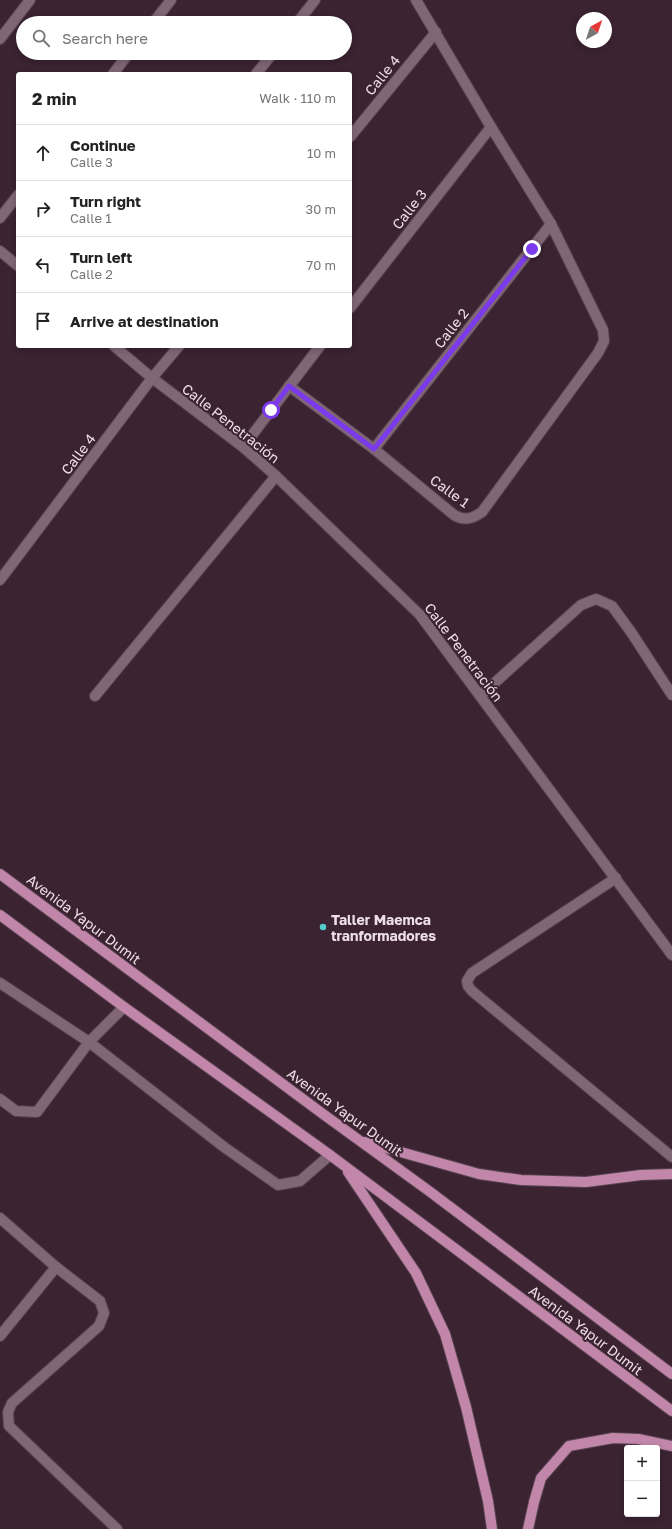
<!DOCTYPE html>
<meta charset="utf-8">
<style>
body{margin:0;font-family:"Golos Text",sans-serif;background:#f6f6f6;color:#222}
.controls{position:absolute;right:12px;bottom:12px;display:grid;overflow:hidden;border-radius:4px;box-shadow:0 2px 6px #0003}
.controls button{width:36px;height:36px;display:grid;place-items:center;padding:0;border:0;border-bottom:1px solid #e0e0e0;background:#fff;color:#222;font:20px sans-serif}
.compass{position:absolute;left:576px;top:12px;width:36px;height:36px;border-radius:50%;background:#fff;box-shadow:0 2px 6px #0003;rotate:40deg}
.stop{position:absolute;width:12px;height:12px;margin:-9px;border:3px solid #7c3aed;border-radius:50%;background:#fff}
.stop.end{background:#7c3aed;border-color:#fff;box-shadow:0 1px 4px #0008}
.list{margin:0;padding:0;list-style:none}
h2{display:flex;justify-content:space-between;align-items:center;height:52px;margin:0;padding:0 16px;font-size:17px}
h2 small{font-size:13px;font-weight:400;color:#767676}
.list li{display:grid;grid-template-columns:26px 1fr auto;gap:12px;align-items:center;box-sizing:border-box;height:56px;padding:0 16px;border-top:1px solid #e0e0e0}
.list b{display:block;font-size:15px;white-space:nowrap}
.list p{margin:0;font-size:13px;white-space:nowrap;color:#767676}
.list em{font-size:13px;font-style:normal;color:#767676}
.icon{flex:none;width:22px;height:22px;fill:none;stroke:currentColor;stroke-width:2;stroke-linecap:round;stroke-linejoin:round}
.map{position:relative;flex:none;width:672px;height:1529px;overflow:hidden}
.search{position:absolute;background:#fff;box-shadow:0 2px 6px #0003;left:16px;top:16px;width:336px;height:44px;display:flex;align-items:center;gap:10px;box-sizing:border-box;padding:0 14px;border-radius:22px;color:#767676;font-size:15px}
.panel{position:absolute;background:#fff;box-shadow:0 2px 6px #0003;left:16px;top:72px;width:336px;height:276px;border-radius:4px}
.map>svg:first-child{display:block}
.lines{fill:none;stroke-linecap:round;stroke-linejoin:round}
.minor-casing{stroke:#56434f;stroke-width:12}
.major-casing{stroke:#56434f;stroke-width:12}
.minor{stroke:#816675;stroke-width:10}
.major{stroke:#c186a9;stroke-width:10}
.route{stroke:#7c3aed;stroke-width:5}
.poi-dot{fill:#53cdcb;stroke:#3b2331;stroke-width:1.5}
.labels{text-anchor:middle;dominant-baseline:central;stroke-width:4;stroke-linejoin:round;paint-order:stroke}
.street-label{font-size:14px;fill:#eedee7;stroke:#3b2331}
.poi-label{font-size:14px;font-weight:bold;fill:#eedee7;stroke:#3b2331;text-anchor:start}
</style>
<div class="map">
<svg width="672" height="1529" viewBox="0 0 672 1529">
<rect width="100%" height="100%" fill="#3b2331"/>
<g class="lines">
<g class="minor-casing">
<g id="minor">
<path d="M153,23L171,0"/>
<path d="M297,23L315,0"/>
<path d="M0,39L30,0"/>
<path d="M113,74L129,53"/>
<path d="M256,74L273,53"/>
<path d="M350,137L436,32"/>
<path d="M0,218L18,195"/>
<path d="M0,251L18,266"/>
<path d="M350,308L491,127"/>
<path d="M114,346L152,378L243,447L276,476L420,615L672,955"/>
<path d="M289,386L374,449L454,515C464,521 472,519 482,512L598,353L604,341L603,330L551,224L491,127L416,0"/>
<path d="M243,447L320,346"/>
<path d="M374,449L551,224"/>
<path d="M0,580L152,378L179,346"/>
<path d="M95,696L276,476"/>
<path d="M480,696L581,605L596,599L612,606L631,632L672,695"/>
<path d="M616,878L472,973L467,981L468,986L472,991L672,1157"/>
<path d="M0,983L89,1042L224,1147L278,1185L300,1181L330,1155"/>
<path d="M0,1099L16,1111L37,1112L89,1042L124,1007"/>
<path d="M0,1218L56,1267L100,1301L104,1313L99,1326L12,1403L8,1412L9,1426L117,1529"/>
<path d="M0,1336L56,1267"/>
</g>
</g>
<g class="major-casing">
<g id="major">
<path d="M0,874L323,1114L429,1191L672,1374"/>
<path d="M0,915L124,1007L330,1155L672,1411"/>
<path d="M365,1142L479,1174L521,1180L586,1182L641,1175L672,1174"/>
<path d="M348,1172L416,1273L445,1334L466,1407L488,1501L492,1529"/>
<path d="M528,1529L534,1502L541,1478L569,1446L613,1438L638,1439L672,1446"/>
</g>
</g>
<use href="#minor" class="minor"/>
<use href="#major" class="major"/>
</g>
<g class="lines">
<path class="route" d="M271,410L289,386L374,449L532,249"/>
</g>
<circle class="poi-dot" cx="323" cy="927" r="4"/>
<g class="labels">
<g class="street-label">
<text transform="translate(382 75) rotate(-51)">Calle 4</text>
<text transform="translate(409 209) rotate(-52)">Calle 3</text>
<text transform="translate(451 328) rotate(-52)">Calle 2</text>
<text transform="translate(231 423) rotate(38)">Calle Penetración</text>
<text transform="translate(78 454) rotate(-53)">Calle 4</text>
<text transform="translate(450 491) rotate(36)">Calle 1</text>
<text transform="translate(464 652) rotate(53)">Calle Penetración</text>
<text transform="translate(84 919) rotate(37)">Avenida Yapur Dumit</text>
<text transform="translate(345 1112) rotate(36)">Avenida Yapur Dumit</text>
<text transform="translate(586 1330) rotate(37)">Avenida Yapur Dumit</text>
</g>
<g class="poi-label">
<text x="331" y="919">Taller Maemca<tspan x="331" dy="16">tranformadores</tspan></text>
</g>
</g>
</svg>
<div class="controls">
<button>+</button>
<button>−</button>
</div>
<svg class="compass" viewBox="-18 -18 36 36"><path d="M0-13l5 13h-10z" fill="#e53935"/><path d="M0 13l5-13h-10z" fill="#767676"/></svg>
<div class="stop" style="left:271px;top:410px"></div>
<div class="stop end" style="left:532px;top:249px"></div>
<div class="search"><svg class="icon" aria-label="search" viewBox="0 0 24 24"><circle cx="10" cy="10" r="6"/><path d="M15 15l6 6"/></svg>Search here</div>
<section class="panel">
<h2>2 min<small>Walk · 110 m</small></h2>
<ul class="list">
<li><svg class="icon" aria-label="ahead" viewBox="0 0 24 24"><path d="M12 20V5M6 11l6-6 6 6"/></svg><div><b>Continue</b><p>Calle 3</p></div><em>10 m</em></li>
<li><svg class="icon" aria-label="right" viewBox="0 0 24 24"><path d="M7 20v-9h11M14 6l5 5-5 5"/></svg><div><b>Turn right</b><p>Calle 1</p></div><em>30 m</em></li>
<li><svg class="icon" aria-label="left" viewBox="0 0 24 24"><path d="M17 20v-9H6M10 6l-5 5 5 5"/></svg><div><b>Turn left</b><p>Calle 2</p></div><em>70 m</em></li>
<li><svg class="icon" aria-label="arrive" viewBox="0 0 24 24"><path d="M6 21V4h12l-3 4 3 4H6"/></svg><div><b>Arrive at destination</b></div></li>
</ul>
</section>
</div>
